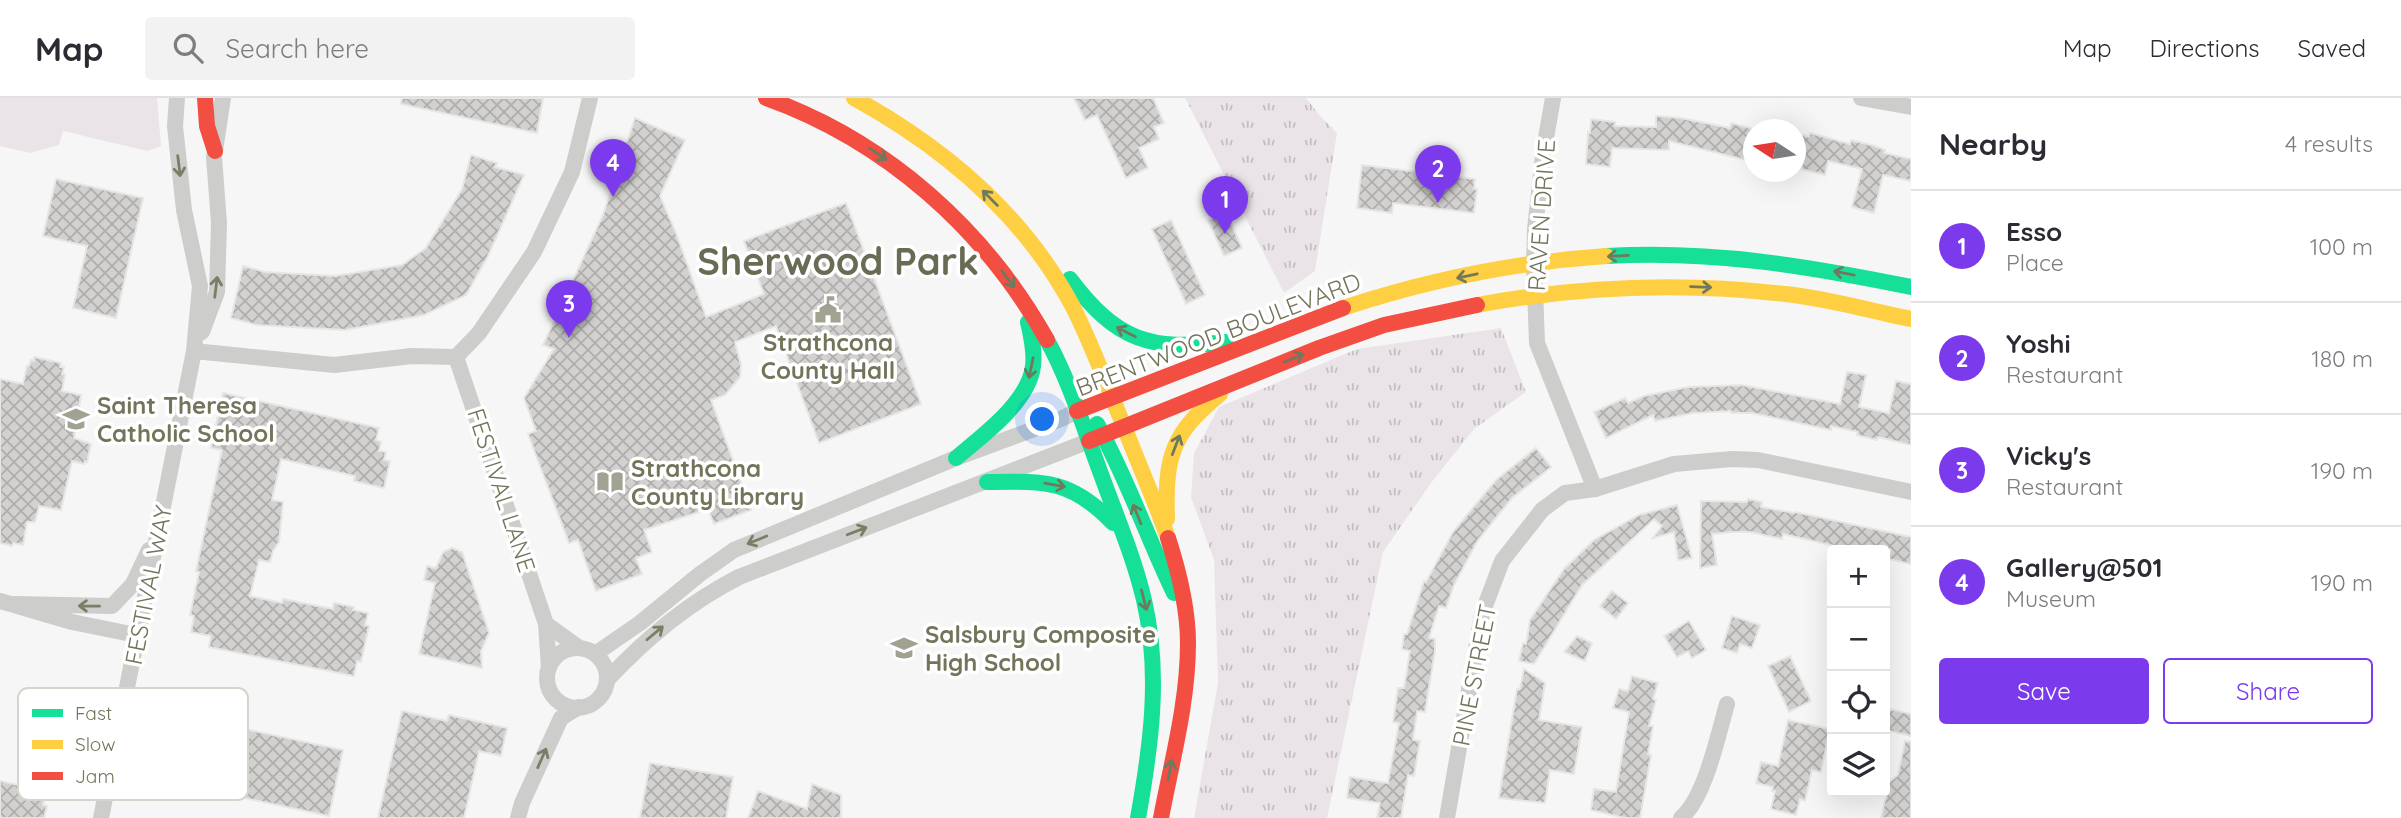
<!DOCTYPE html>
<meta charset="utf-8">
<style>
body{margin:0;font-family:Quicksand,sans-serif;background:#f2f2f3;color:#2b2b33}
.controls{position:absolute;right:21px;bottom:21px;display:grid;overflow:hidden;border-radius:7px;box-shadow:0 7px 28px #0002}
.controls button{width:63px;height:63px;display:grid;place-items:center;padding:0;border:0;border-bottom:2px solid #e1e1e2;background:#fff;color:#2b2b33;font:35px sans-serif}
.compass{position:absolute;left:1743px;top:21px;width:63px;height:63px;border-radius:50%;background:#fff;box-shadow:0 7px 28px #0002;rotate:282deg}
.you{position:absolute;left:1043px;top:322px;width:24px;height:24px;margin:-18px;border:5px solid #fff;border-radius:50%;background:#1a73e8;box-shadow:0 0 0 10px #1a73e833}
.badge{display:grid;place-items:center;width:46px;height:46px;border-radius:50%;background:#7c3aed;color:#fff;font-size:23px;font-weight:700}
.pin{position:absolute;translate:-50% -58px;filter:drop-shadow(0 2px 4px #0008)}
.pin::after{content:'';position:absolute;top:37px;width:24px;height:21px;background:inherit;clip-path:polygon(0 0,100% 0,50% 100%)}
.list{margin:0;padding:0;list-style:none}
h2{display:flex;justify-content:space-between;align-items:center;height:91px;margin:0;padding:0 28px;font-size:30px}
h2 small{font-size:23px;font-weight:400;color:#7c7c81}
.list li{display:grid;grid-template-columns:46px 1fr auto;gap:21px;align-items:center;box-sizing:border-box;height:112px;padding:0 28px;border-top:2px solid #e1e1e2}
.list b{display:block;font-size:26px;white-space:nowrap}
.list p{margin:0;font-size:23px;white-space:nowrap;color:#7c7c81}
.list em{font-size:23px;font-style:normal;color:#7c7c81}
.actions{display:flex;gap:14px;padding:21px 28px}
.actions a{flex:1;padding:16px 0;border:2px solid #7c3aed;border-radius:7px;text-align:center;font-size:24px;color:#7c3aed}
.actions .main{background:#7c3aed;color:#fff}
.icon{flex:none;width:38px;height:38px;fill:none;stroke:currentColor;stroke-width:2;stroke-linecap:round;stroke-linejoin:round}
.map{position:relative;flex:none;width:1911px;height:720px;overflow:hidden}
header{display:flex;align-items:center;gap:42px;box-sizing:border-box;height:98px;padding:0 35px;background:#fff;border-bottom:2px solid #e1e1e2}
header strong{font-size:33px}
nav{display:flex;gap:38px;margin-inline-start:auto;font-size:24px}
.search{width:490px;height:63px;background:#f2f2f3;display:flex;align-items:center;gap:18px;box-sizing:border-box;padding:0 24px;border-radius:7px;color:#7c7c81;font-size:26px}
main{display:flex}
aside{flex:1;background:#fff}
.map>svg:first-child{display:block}
.green{fill:#eae4e9}
.park{fill:url(#park-tufts)}
.building{fill:url(#building-cross-hatch);stroke:#e6e6e6;stroke-width:2}
.lines{fill:none;stroke-linecap:round;stroke-linejoin:round}
.street{stroke:#cdcdcc;stroke-width:16}
.fast{stroke:#16e098;stroke-width:16}
.slow{stroke:#ffcf43;stroke-width:16}
.jam{stroke:#f24e42;stroke-width:16}
.oneway{stroke:#6e795d}
.oneway2{stroke:#7c7d65}
.labels{text-anchor:middle;dominant-baseline:central;stroke-width:7;stroke-linejoin:round;paint-order:stroke}
.street-label{font-size:24px;fill:#73745a;stroke:#fff}
.poi-label{font-size:24px;font-weight:bold;fill:#73745a;stroke:#fff;text-anchor:start}
.town-label{font-size:38px;font-weight:bold;fill:#6a6b55;stroke:#fff}
.key{fill:#fff;stroke:#d5d5ce;stroke-width:2}
.key-label{font-size:19px;fill:#73745a}
</style>
<header>
<strong>Map</strong>
<div class="search"><svg class="icon" aria-label="search" viewBox="0 0 24 24"><circle cx="10" cy="10" r="6"/><path d="M15 15l6 6"/></svg>Search here</div>
<nav><a>Map</a><a>Directions</a><a>Saved</a></nav>
</header>
<main>
<div class="map">
<svg width="1911" height="720" viewBox="0 0 1911 720">
<defs>
<pattern id="park-tufts" width="24" height="20" patternUnits="userSpaceOnUse" patternTransform="scale(1.75)"><rect width="24" height="20" fill="#eae4e9"/><path d="M3 7l-1-3M5 7V3M7 7l1-3M15 17l-1-3M17 17v-4M19 17l1-3" fill="none" stroke="#c2bdc0"/></pattern>
<pattern id="building-cross-hatch" width="8" height="8" patternUnits="userSpaceOnUse" patternTransform="scale(1.75)"><rect width="8" height="8" fill="#d2d1cf"/><path d="M0 0l8 8M0 8l8-8" fill="none" stroke="#afaeab"/></pattern>
</defs>
<rect width="100%" height="100%" fill="#f7f6f7"/>
<path class="green" d="M0,0H157L161,48L147,53L63,33L59,47L30,55L0,48Z"/>
<g class="park">
<path d="M1185,0H1306L1321,19L1337,35L1315,173L1284,195Z"/>
<path d="M1501,230L1526,294L1474,331L1431,385L1383,454L1327,720H1194L1218,585L1214,462L1191,399L1194,355L1219,309L1357,251Z"/>
</g>
<g class="building">
<path d="M402,0H543L537,35L401,6Z"/>
<path d="M1074,0H1153L1164,25L1154,29L1159,41L1139,50L1148,70L1126,80L1097,17L1085,22Z"/>
<path d="M1656,18L1681,20L1730,30L1731,25L1754,31V64L1669,43V52L1612,50L1610,69L1586,66L1588,34L1590,35L1591,21L1615,24V28L1656,29Z"/>
<path d="M635,20L685,42L660,98L676,135L706,219L764,196L744,143L846,105L921,306L819,345L776,228L735,244L741,267L740,279L725,297L711,302L751,412L714,426L708,411L644,432L652,454L636,460L642,476L596,493L578,442L569,445L528,336L536,333L524,300L554,251L543,247L603,117Z"/>
<path d="M1796,35L1809,39L1810,35L1850,46L1851,42L1875,48L1885,52L1884,55L1911,61V83L1883,77L1874,115L1852,109L1862,71L1828,63L1825,77L1801,71L1804,59L1796,57Z"/>
<path d="M471,57L497,65L495,69L524,77L488,158L466,197L424,217L345,232L257,227L231,220L243,168L265,174L335,178L402,167L426,150L462,91Z"/>
<path d="M1362,67L1475,81L1474,91H1477L1474,115L1393,105L1392,115L1357,110Z"/>
<path d="M56,81L143,100L116,220L73,210L87,148L43,138Z"/>
<path d="M1226,114L1242,150L1224,158L1208,122Z"/>
<path d="M1171,122L1205,197L1186,206L1152,131Z"/>
<path d="M34,259L61,265L60,269H64L62,276H65L62,293L81,297L74,340L91,346L87,364L85,363L84,366L72,363L61,412L39,408L35,424H27L23,447L13,445L12,448L0,445V281L23,286L27,268H29L31,262L34,263Z"/>
<path d="M1847,274L1866,277L1859,309L1889,315L1896,283L1911,286V347L1878,339L1877,342L1857,337L1858,334L1831,328V332L1752,315H1731V313L1693,315L1655,323L1653,317L1606,340L1594,314L1625,300L1628,305L1644,298L1688,289L1742,287L1840,306Z"/>
<path d="M223,295L379,330L376,342L381,344L379,353L386,354L384,362L390,363L384,390L354,383L355,378L281,361L272,402L283,404L279,444L273,453L270,464L259,462L250,498L282,505L283,501L333,511L334,505L354,509L353,512L368,515L365,527L369,528L361,564L357,563L354,578L209,549L211,538L191,534L194,518L190,517L199,474L196,473L222,352L211,350Z"/>
<path d="M1536,350L1551,369L1512,400L1478,442L1454,487L1446,510L1439,508L1429,540L1435,541V553L1425,614L1417,613L1413,642L1420,643L1414,678L1408,677L1401,720H1377L1380,705L1347,700L1350,679L1388,685L1399,625L1393,624L1398,590H1404L1410,553L1402,551L1404,536H1407L1424,483L1426,484L1453,434L1496,382Z"/>
<path d="M1748,401L1762,404L1761,409L1794,415L1795,414L1911,439V466L1888,461L1890,452H1839V449L1783,436L1782,441L1750,434H1733L1712,436L1717,467L1700,470L1701,403L1747,404Z"/>
<path d="M1677,407L1692,460L1678,462L1674,434L1653,440L1662,428L1654,421L1582,487L1534,566L1519,563L1523,545L1526,546L1530,522L1564,471L1594,442L1639,417Z"/>
<path d="M452,450L462,454L489,535L481,553L482,570L419,556L435,485L424,482L427,468L436,470L443,454Z"/>
<path d="M1612,493L1628,505L1616,521L1600,508Z"/>
<path d="M1732,518L1760,527L1752,550L1740,546L1737,555L1722,550Z"/>
<path d="M1689,523L1706,552L1692,560L1688,553L1677,559L1664,538Z"/>
<path d="M1577,538L1592,545L1585,563L1564,554Z"/>
<path d="M1790,558L1811,603L1789,614L1768,568Z"/>
<path d="M1524,571L1545,585L1539,622L1582,629L1574,676L1550,672L1545,705L1499,700L1517,591H1520Z"/>
<path d="M1632,578L1658,585L1653,601L1656,602L1649,628H1653L1648,656L1651,657L1640,720H1625L1591,712L1594,691L1616,694L1629,614L1613,610L1619,591L1628,593Z"/>
<path d="M1885,610L1911,616V638L1885,632Z"/>
<path d="M156,612L343,652L329,718L141,678Z"/>
<path d="M402,613L447,623L449,617L507,630L501,658L479,653L464,720H378Z"/>
<path d="M1788,622L1830,631L1821,674L1812,672L1805,703L1800,701L1796,717L1771,711L1775,693H1772L1773,689L1756,685L1761,664L1778,668Z"/>
<path d="M1905,643L1911,644V720H1881L1889,684L1898,677Z"/>
<path d="M650,665L733,679L726,720H640Z"/>
<path d="M0,683L46,693L43,707L47,708L44,720H0Z"/>
<path d="M812,686L841,697V720H748L758,693L807,711Z"/>
</g>
<g class="lines">
<g class="street">
<path d="M1553,0L1543,57L1535,131L1534,165L1537,245L1595,391"/>
<path d="M1861,0L1911,9"/>
<path d="M202,234L217,194L219,125L214,59L223,0"/>
<path d="M194,253L334,267L412,258L456,259L479,235L534,154L572,74L590,0"/>
<path d="M456,259L546,526L549,570"/>
<path d="M0,503L72,524L136,537"/>
<path d="M15,506L112,508L133,486L149,452"/>
<path d="M546,526L578,549"/>
<circle cx="577" cy="580" r="30"/>
<path d="M595,556L640,525L700,476L734,452L956,360L1061,321L1077,313"/>
<path d="M607,582C646,540 688,505 739,479L1089,343"/>
<path d="M101,720L194,253L200,188L184,112L175,28L177,0"/>
<path d="M518,720L522,705L561,620L579,609"/>
<path d="M1447,720L1482,516L1502,463L1542,412L1565,395L1595,391L1674,366L1732,361L1758,362L1911,394"/>
<path d="M1681,720C1705,700 1718,637 1727,606"/>
</g>
<g class="fast">
<path d="M1606,158C1712,152 1808,168 1911,189"/>
<path d="M1070,181C1117,243 1149,253 1226,244"/>
<path d="M1047,242C1070,284 1084,331 1101,376C1116,418 1134,459 1144,502C1161,575 1151,648 1138,720"/>
<path d="M1097,326C1127,380 1147,439 1174,495"/>
<path d="M956,360C982,338 1029,304 1033,268C1035,253 1031,238 1028,224"/>
<path d="M987,384C1044,383 1071,381 1113,425"/>
</g>
<g class="slow">
<path d="M854,0C945,50 1024,117 1073,209C1093,249 1108,290 1125,331C1139,367 1155,403 1168,440"/>
<path d="M1477,207C1579,188 1682,184 1785,196C1827,200 1870,213 1911,221"/>
<path d="M1343,210C1428,182 1516,164 1606,158"/>
<path d="M1167,421C1165,359 1171,336 1220,296"/>
</g>
<g class="jam">
<path d="M205,0L207,28L215,53"/>
<path d="M766,0C886,43 985,131 1047,242"/>
<path d="M1077,313L1343,210"/>
<path d="M1089,343L1319,250L1384,227L1477,207"/>
<path d="M1161,720C1172,662 1188,604 1188,545C1188,509 1179,474 1168,440"/>
</g>
</g>
<defs><path id="oneway-shaft" d="M-6 0H5M1.5-3L5.5 0L1.5 3" fill="none" stroke-width="1.6" stroke-linecap="round" stroke-linejoin="round" transform="scale(1.75)"/></defs>
<g class="oneway">
<use href="#oneway-shaft" transform="translate(878 56) rotate(35)"/>
<use href="#oneway-shaft" transform="translate(990 100) rotate(-135)"/>
<use href="#oneway-shaft" transform="translate(1618 158) rotate(177)"/>
<use href="#oneway-shaft" transform="translate(1844 175) rotate(-169)"/>
<use href="#oneway-shaft" transform="translate(1467 178) rotate(168)"/>
<use href="#oneway-shaft" transform="translate(1008 181) rotate(53)"/>
<use href="#oneway-shaft" transform="translate(1701 189) rotate(2)"/>
<use href="#oneway-shaft" transform="translate(1126 234) rotate(-153)"/>
<use href="#oneway-shaft" transform="translate(1294 260) rotate(-22)"/>
<use href="#oneway-shaft" transform="translate(1031 270) rotate(102)"/>
<use href="#oneway-shaft" transform="translate(1176 347) rotate(-69)"/>
<use href="#oneway-shaft" transform="translate(1055 387) rotate(10)"/>
<use href="#oneway-shaft" transform="translate(1137 416) rotate(-112)"/>
<use href="#oneway-shaft" transform="translate(1144 502) rotate(76)"/>
<use href="#oneway-shaft" transform="translate(1170 672) rotate(-80)"/>
</g>
<g class="oneway2">
<use href="#oneway-shaft" transform="translate(179 68) rotate(83)"/>
<use href="#oneway-shaft" transform="translate(216 189) rotate(-83)"/>
<use href="#oneway-shaft" transform="translate(857 433) rotate(-21)"/>
<use href="#oneway-shaft" transform="translate(757 442) rotate(158)"/>
<use href="#oneway-shaft" transform="translate(89 508) rotate(-179)"/>
<use href="#oneway-shaft" transform="translate(655 535) rotate(-40)"/>
<use href="#oneway-shaft" transform="translate(542 660) rotate(-66)"/>
</g>
<defs>
<g id="civic-bare" transform="scale(2.1)"><path d="M-.6-6.5H3V-4.5H.6V-3L4-1V1h2V6H-6V1h2V-1L-.6-3ZM-1.2 2.5V6h2.4V2.5Z" fill="#a1a291" stroke="#fff" stroke-width="2.5" paint-order="stroke"/></g>
<g id="school-bare" transform="scale(2.1)"><path d="M0-5L7-2L0 1L-7-2ZM-4 1L0 2.5L4 1V4Q0 6-4 4Z" fill="#a1a291" stroke="#fff" stroke-width="2.5" paint-order="stroke"/></g>
<g id="library-bare" transform="scale(2.1)"><path d="M-6-4Q-3-5.5-.7-3.5V5Q-3 3-6 4ZM6-4Q3-5.5 .7-3.5V5Q3 3 6 4Z" fill="#a1a291" stroke="#fff" stroke-width="2.5" paint-order="stroke"/></g>
</defs>
<g fill-rule="evenodd">
<use href="#civic-bare" x="828" y="212"/>
<use href="#school-bare" x="76" y="321"/>
<use href="#library-bare" x="610" y="384"/>
<use href="#school-bare" x="904" y="550"/>
</g>
<g class="labels">
<g class="street-label">
<text transform="translate(1541 117) rotate(-86)">RAVEN DRIVE</text>
<text transform="translate(1218 236) rotate(-21)">BRENTWOOD BOULEVARD</text>
<text transform="translate(502 392) rotate(72)">FESTIVAL LANE</text>
<text transform="translate(148 487) rotate(-79)">FESTIVAL WAY</text>
<text transform="translate(1474 577) rotate(-79)">PINE STREET</text>
</g>
<g class="poi-label">
<text x="828" y="244" text-anchor="middle">Strathcona<tspan x="828" dy="28">County Hall</tspan></text>
<text x="97" y="307">Saint Theresa<tspan x="97" dy="28">Catholic School</tspan></text>
<text x="631" y="370">Strathcona<tspan x="631" dy="28">County Library</tspan></text>
<text x="925" y="536">Salsbury Composite<tspan x="925" dy="28">High School</tspan></text>
</g>
<g class="town-label">
<text x="838" y="163">Sherwood Park</text>
</g>
</g>
<rect x="18" y="590" width="230" height="112" rx="10" class="key"/>
<rect x="32" y="611" width="31" height="8" fill="#16e098"/>
<rect x="32" y="642" width="31" height="9" fill="#ffcf43"/>
<rect x="32" y="674" width="31" height="8" fill="#f24e42"/>
<g class="key-label">
<text x="75" y="622">Fast</text>
<text x="75" y="653">Slow</text>
<text x="75" y="685">Jam</text>
</g>
</svg>
<div class="controls">
<button>+</button>
<button>−</button>
<button><svg class="icon" aria-label="locate" viewBox="0 0 24 24"><circle cx="12" cy="12" r="6"/><path d="M12 2v4M12 18v4M2 12h4M18 12h4"/></svg></button>
<button><svg class="icon" aria-label="layers" viewBox="0 0 24 24"><path d="M12 4l9 5-9 5-9-5zM3 14l9 5 9-5"/></svg></button>
</div>
<svg class="compass" viewBox="-18 -18 36 36"><path d="M0-13l5 13h-10z" fill="#e53935"/><path d="M0 13l5-13h-10z" fill="#7c7c81"/></svg>
<div class="you"></div>
<div class="pin badge" style="left:1225px;top:136px">1</div>
<div class="pin badge" style="left:1438px;top:105px">2</div>
<div class="pin badge" style="left:569px;top:240px">3</div>
<div class="pin badge" style="left:613px;top:99px">4</div>
</div>
<aside>
<h2>Nearby<small>4 results</small></h2>
<ul class="list">
<li><span class="badge">1</span><div><b>Esso</b><p>Place</p></div><em>100 m</em></li>
<li><span class="badge">2</span><div><b>Yoshi</b><p>Restaurant</p></div><em>180 m</em></li>
<li><span class="badge">3</span><div><b>Vicky's</b><p>Restaurant</p></div><em>190 m</em></li>
<li><span class="badge">4</span><div><b>Gallery@501</b><p>Museum</p></div><em>190 m</em></li>
</ul>
<div class="actions"><a class="main">Save</a><a>Share</a></div>
</aside>
</main>
